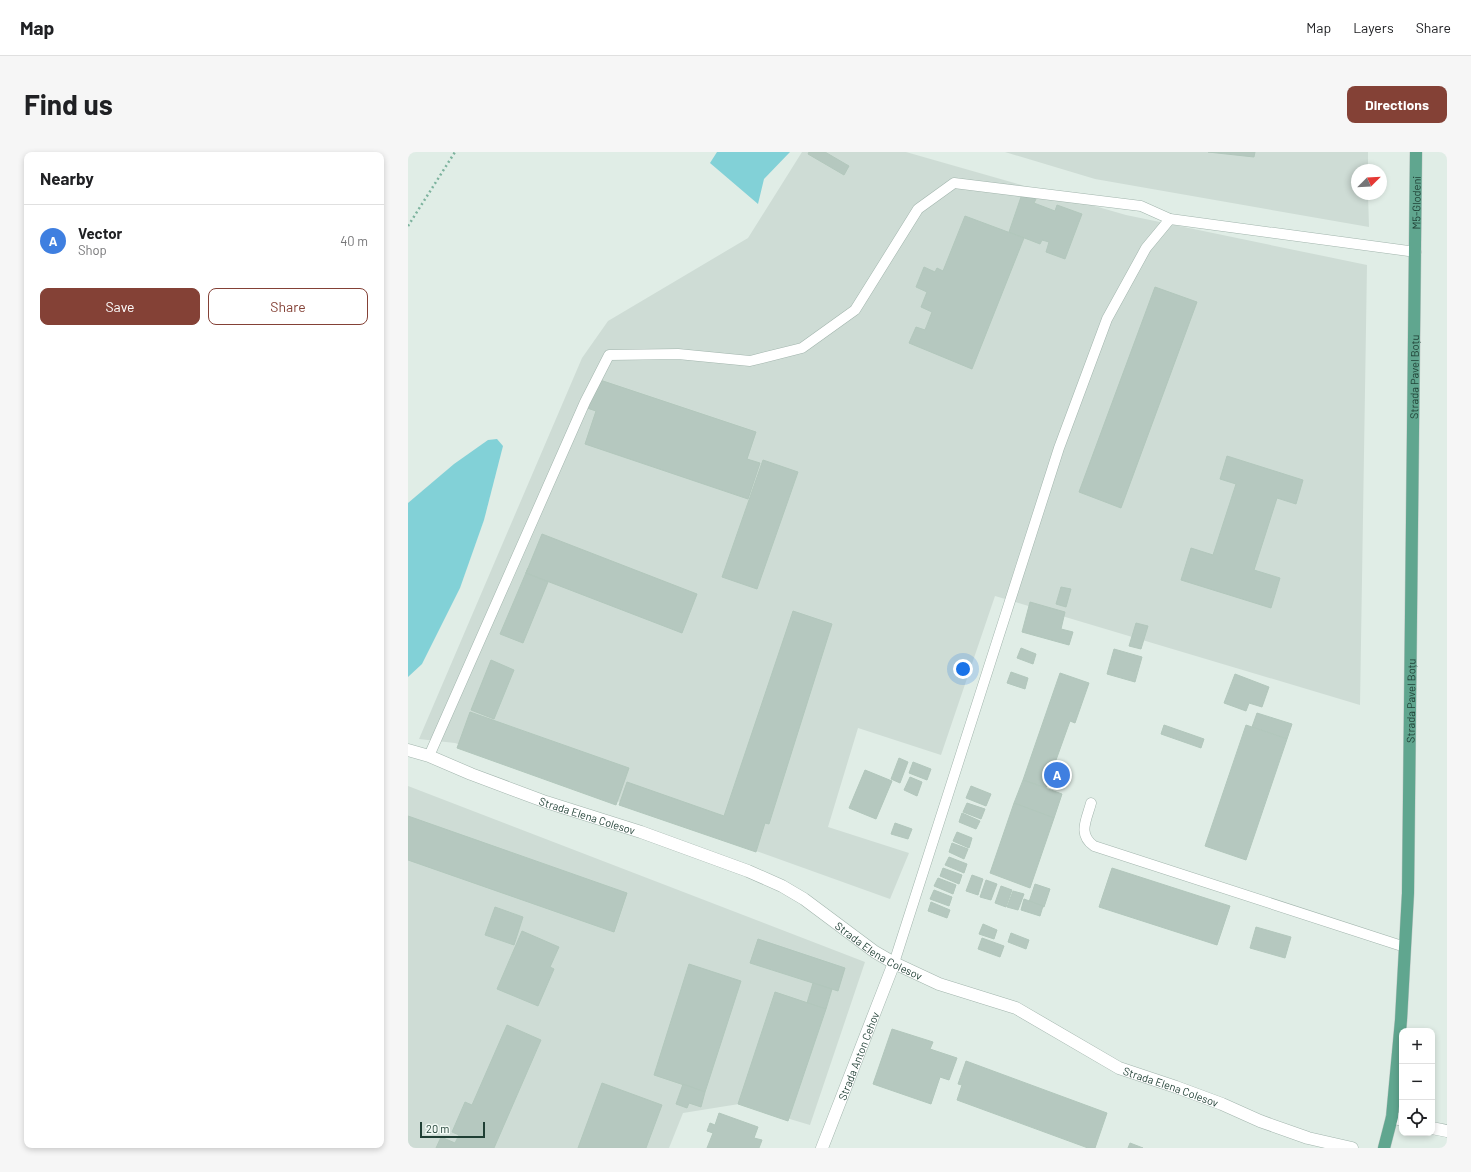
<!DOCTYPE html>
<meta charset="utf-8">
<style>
body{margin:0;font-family:Barlow,sans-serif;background:#f6f6f6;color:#202124}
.controls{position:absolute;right:12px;bottom:12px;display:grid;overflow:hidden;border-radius:8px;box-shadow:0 2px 6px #0003}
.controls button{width:36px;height:36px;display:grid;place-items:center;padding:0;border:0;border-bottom:1px solid #e0e0e0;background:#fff;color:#202124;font:20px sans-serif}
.compass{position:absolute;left:943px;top:12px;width:36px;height:36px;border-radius:50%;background:#fff;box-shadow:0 2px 6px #0003;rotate:66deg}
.scale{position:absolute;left:12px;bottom:10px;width:65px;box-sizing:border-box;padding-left:4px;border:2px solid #1f3f34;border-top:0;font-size:11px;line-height:14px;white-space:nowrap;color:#1f3f34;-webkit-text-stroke:3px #f1f9f4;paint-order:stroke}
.you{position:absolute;left:555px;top:517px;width:14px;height:14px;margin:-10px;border:3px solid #fff;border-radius:50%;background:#1a73e8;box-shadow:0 0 0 6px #1a73e833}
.badge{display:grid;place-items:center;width:26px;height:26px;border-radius:50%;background:#844136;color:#fff;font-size:13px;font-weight:700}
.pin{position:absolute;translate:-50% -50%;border:2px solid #fff;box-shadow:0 1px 4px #0006}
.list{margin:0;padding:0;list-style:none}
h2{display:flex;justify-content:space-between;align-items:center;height:52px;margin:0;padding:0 16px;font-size:17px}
h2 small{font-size:13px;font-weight:400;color:#757577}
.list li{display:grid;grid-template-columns:26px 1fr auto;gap:12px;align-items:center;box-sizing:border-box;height:72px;padding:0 16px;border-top:1px solid #e0e0e0}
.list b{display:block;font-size:15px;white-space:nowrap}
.list p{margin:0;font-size:13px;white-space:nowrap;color:#757577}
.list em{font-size:13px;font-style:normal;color:#757577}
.actions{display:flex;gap:8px;padding:12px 16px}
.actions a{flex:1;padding:9px 0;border:1px solid #844136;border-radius:8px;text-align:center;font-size:14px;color:#844136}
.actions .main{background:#844136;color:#fff}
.icon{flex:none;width:22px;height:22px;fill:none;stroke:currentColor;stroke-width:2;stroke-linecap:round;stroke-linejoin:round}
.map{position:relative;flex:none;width:1039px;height:996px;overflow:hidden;border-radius:8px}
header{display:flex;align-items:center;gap:24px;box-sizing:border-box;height:56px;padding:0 20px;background:#fff;border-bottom:1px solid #e0e0e0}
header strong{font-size:19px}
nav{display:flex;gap:22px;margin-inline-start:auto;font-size:14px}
.intro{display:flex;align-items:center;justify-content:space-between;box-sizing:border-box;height:96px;padding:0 24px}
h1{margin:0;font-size:28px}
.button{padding:10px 18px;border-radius:8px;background:#844136;color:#fff;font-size:14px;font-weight:700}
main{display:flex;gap:24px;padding:0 24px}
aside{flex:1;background:#fff;border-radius:8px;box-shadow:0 2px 6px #0003}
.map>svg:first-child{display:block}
.built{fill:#cedcd5}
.water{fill:#82d1d7}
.building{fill:#b5c8bf;stroke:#b2c7bc}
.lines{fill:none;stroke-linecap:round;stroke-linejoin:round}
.service-casing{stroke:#a2b5ad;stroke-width:11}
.minor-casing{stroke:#a2b5ad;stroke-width:13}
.tertiary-casing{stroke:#a2b5ad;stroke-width:13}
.primary-casing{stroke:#c0c9c6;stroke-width:13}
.path{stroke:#7db39e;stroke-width:2.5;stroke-dasharray:2 3;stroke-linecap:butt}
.service{stroke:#fff;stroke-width:10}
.minor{stroke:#fff;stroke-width:12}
.tertiary{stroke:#fff;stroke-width:12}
.primary{stroke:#60a68f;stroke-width:12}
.labels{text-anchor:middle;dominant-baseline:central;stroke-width:3;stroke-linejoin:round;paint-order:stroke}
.street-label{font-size:11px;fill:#1f3f34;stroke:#f1f9f4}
</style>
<header>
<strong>Map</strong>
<nav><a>Map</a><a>Layers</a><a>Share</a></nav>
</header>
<div class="intro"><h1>Find us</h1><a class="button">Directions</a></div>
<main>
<aside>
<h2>Nearby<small></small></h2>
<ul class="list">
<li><span class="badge" style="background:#3f7fe0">A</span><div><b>Vector</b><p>Shop</p></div><em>40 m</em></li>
</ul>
<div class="actions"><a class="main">Save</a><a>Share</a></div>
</aside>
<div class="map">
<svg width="1039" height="996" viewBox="0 0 1039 996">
<rect width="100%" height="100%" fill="#e0ede6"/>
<g class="built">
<path d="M394,0H498L718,63L959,113L952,553L587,444L533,603L450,576L420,675L501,701L482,747L47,591L11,587L174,206L200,169L340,86Z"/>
<path d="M597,0H960V18H949V42H960L961,75L687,27Z"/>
<path d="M0,634L457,810L402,973L331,952L275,961L261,996H0Z"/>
</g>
<g class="water">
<path d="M309,0H382L356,27L350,52L302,11Z"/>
<path d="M89,287L95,294L76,368L52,436L14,512L0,525V351L46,312L80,288Z"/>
</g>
<g class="building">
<path d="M401,0H417L441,14L436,23L400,2Z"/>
<path d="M800,0H847L846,5Z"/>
<path d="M614,42L628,47L626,51L647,59L649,53L674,62L657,107L638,100L641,90L634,88L632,92L601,80Z"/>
<path d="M557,64L616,86L564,217L501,191L508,175L517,178L524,160L513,155L519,140L508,135L516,115L527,120L529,116L535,119Z"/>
<path d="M747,135L789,150L713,356L671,340Z"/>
<path d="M186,226L348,280L339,307L352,311L340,347L177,292L188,259L176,255Z"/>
<path d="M819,304L895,328L888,352L869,346L846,418L872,426L863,456L773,428L783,396L805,403L828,332L812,327Z"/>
<path d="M355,308L390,320L349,437L314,425Z"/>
<path d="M134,382L289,442L274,481L118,421Z"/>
<path d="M120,416L118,421L140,430L115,491L92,482Z"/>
<path d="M653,435L663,437L658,455L648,452Z"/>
<path d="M622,450L657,460L653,477L665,480L661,493L614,480Z"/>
<path d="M385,459L424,472L361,672L357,671L348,700L211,653L219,630L316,664Z"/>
<path d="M728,471L740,474L733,497L721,494Z"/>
<path d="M613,496L628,502L625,512L609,506Z"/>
<path d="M706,497L734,505L727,530L699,522Z"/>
<path d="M83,508L106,518L86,567L63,558Z"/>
<path d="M603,520L620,526L617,537L599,531Z"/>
<path d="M652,521L681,531L667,571L662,569L638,636L615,628Z"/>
<path d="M827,522L861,535L854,555L841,551L838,559L816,551Z"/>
<path d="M62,560L221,616L208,653L49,596Z"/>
<path d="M849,561L884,572L879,587L844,575Z"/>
<path d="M756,573L796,587L793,596L753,582Z"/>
<path d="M838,573L879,587L838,708L797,694Z"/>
<path d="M491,606L500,610L492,631L483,627Z"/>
<path d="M505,610L523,617L519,628L501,621Z"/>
<path d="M457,618L484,629L468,667L441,656Z"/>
<path d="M502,625L514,630L509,644L496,638Z"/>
<path d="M615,628L654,642L646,666L606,651Z"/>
<path d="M563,634L583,642L578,654L558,646Z"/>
<path d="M559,651L577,657L573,667L555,660Z"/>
<path d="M606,651L646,666L622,736L582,721Z"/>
<path d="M554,661L572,669L568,677L551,670Z"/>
<path d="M0,664L219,741L206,780L0,708Z"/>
<path d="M487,671L504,677L500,687L483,682Z"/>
<path d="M549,680L564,686L561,696L545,689Z"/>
<path d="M544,691L560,697L556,707L541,700Z"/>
<path d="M541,705L559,712L556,721L537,713Z"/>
<path d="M535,716L554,723L551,732L532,724Z"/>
<path d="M704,716L822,754L809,793L691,755Z"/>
<path d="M564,723L575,727L570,743L558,739Z"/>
<path d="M530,726L548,733L545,742L526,734Z"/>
<path d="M578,728L589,732L583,748L572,745Z"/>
<path d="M627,732L642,737L636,755L621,750Z"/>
<path d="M593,734L604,738L598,755L587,751Z"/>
<path d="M526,738L544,745L541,754L522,747Z"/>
<path d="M605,739L616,742L610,758L599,755Z"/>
<path d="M616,747L635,754L632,764L613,758Z"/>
<path d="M523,750L542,758L539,766L520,759Z"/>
<path d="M87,755L115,765L106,793L77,783Z"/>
<path d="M575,772L589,778L586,787L571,782Z"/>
<path d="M848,775L883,785L877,806L842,796Z"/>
<path d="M114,779L151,795L142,815L146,817L130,854L89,837Z"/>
<path d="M603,781L621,788L618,797L600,790Z"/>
<path d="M574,786L596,794L592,805L570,797Z"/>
<path d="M350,787L437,816L430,839L342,811Z"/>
<path d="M281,812L333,829L297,940L246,923Z"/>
<path d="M405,831L424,837L418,857L399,851Z"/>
<path d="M367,840L418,857L380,969L330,952Z"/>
<path d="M99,873L133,888L86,996H28L33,985L47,991L51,983L44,980L57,950L64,953Z"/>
<path d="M484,877L525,890L522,897L549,906L541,928L532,925L523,952L465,932Z"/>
<path d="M558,909L699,961L687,996H680L549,948L554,933L550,932Z"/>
<path d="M194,931L254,953L238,996H170Z"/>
<path d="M275,932L297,940L293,955L281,951L279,956L268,952Z"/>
<path d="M311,961L350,975L346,986L354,988L351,996H299L305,981L299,979L302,971L307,973Z"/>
<path d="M722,991L735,996H720Z"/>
</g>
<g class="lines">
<g class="service-casing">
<g id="service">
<path d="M21,604L177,250L201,203L270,202L342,209L394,196L447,158L510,57L546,31L733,54L762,67L1008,100"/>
<path d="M683,651C679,667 669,682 686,694L997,795"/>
<path d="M486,811L651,296L699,167L738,96L762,67"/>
</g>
</g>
<g class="minor-casing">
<g id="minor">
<path id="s1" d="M0,598L21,604L63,622L138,650L233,680L340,719L374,734L396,747L467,800L486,811L531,832L608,856L711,916L768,935L814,952L852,969L900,986L944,996"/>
<path id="s2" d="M414,996L486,811"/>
</g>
</g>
<g class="tertiary-casing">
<g id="tertiary">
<path d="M984,965L994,968"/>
<path d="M1024,976L1039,979"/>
</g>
</g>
<g class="primary-casing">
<g id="primary">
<path id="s3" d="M976,996L984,965L993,868L1000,741L1008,0"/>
</g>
</g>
<path class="path" d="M0,74L47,0"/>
<use href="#service" class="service"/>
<use href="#minor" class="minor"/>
<use href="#tertiary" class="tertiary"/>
<use href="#primary" class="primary"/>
</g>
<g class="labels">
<g class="street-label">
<text stroke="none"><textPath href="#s3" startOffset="947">M5-Glodeni</textPath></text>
<text stroke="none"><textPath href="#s3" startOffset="773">Strada Pavel Boțu</textPath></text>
<text stroke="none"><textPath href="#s3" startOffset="449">Strada Pavel Boțu</textPath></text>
<text stroke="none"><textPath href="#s1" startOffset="191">Strada Elena Colesov</textPath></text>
<text stroke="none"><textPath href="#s1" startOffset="515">Strada Elena Colesov</textPath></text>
<text stroke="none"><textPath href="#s2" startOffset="99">Strada Anton Cehov</textPath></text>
<text stroke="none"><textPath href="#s1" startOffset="839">Strada Elena Colesov</textPath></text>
</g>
</g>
</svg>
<div class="controls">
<button>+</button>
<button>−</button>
<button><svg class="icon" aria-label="locate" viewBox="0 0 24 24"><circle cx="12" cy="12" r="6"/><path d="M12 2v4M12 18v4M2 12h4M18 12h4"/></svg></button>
</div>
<svg class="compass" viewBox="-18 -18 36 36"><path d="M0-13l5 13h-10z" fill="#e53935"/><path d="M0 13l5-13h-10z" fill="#757577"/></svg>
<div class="scale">20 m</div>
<div class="you"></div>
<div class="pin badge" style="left:649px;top:623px;background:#3f7fe0">A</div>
</div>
</main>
